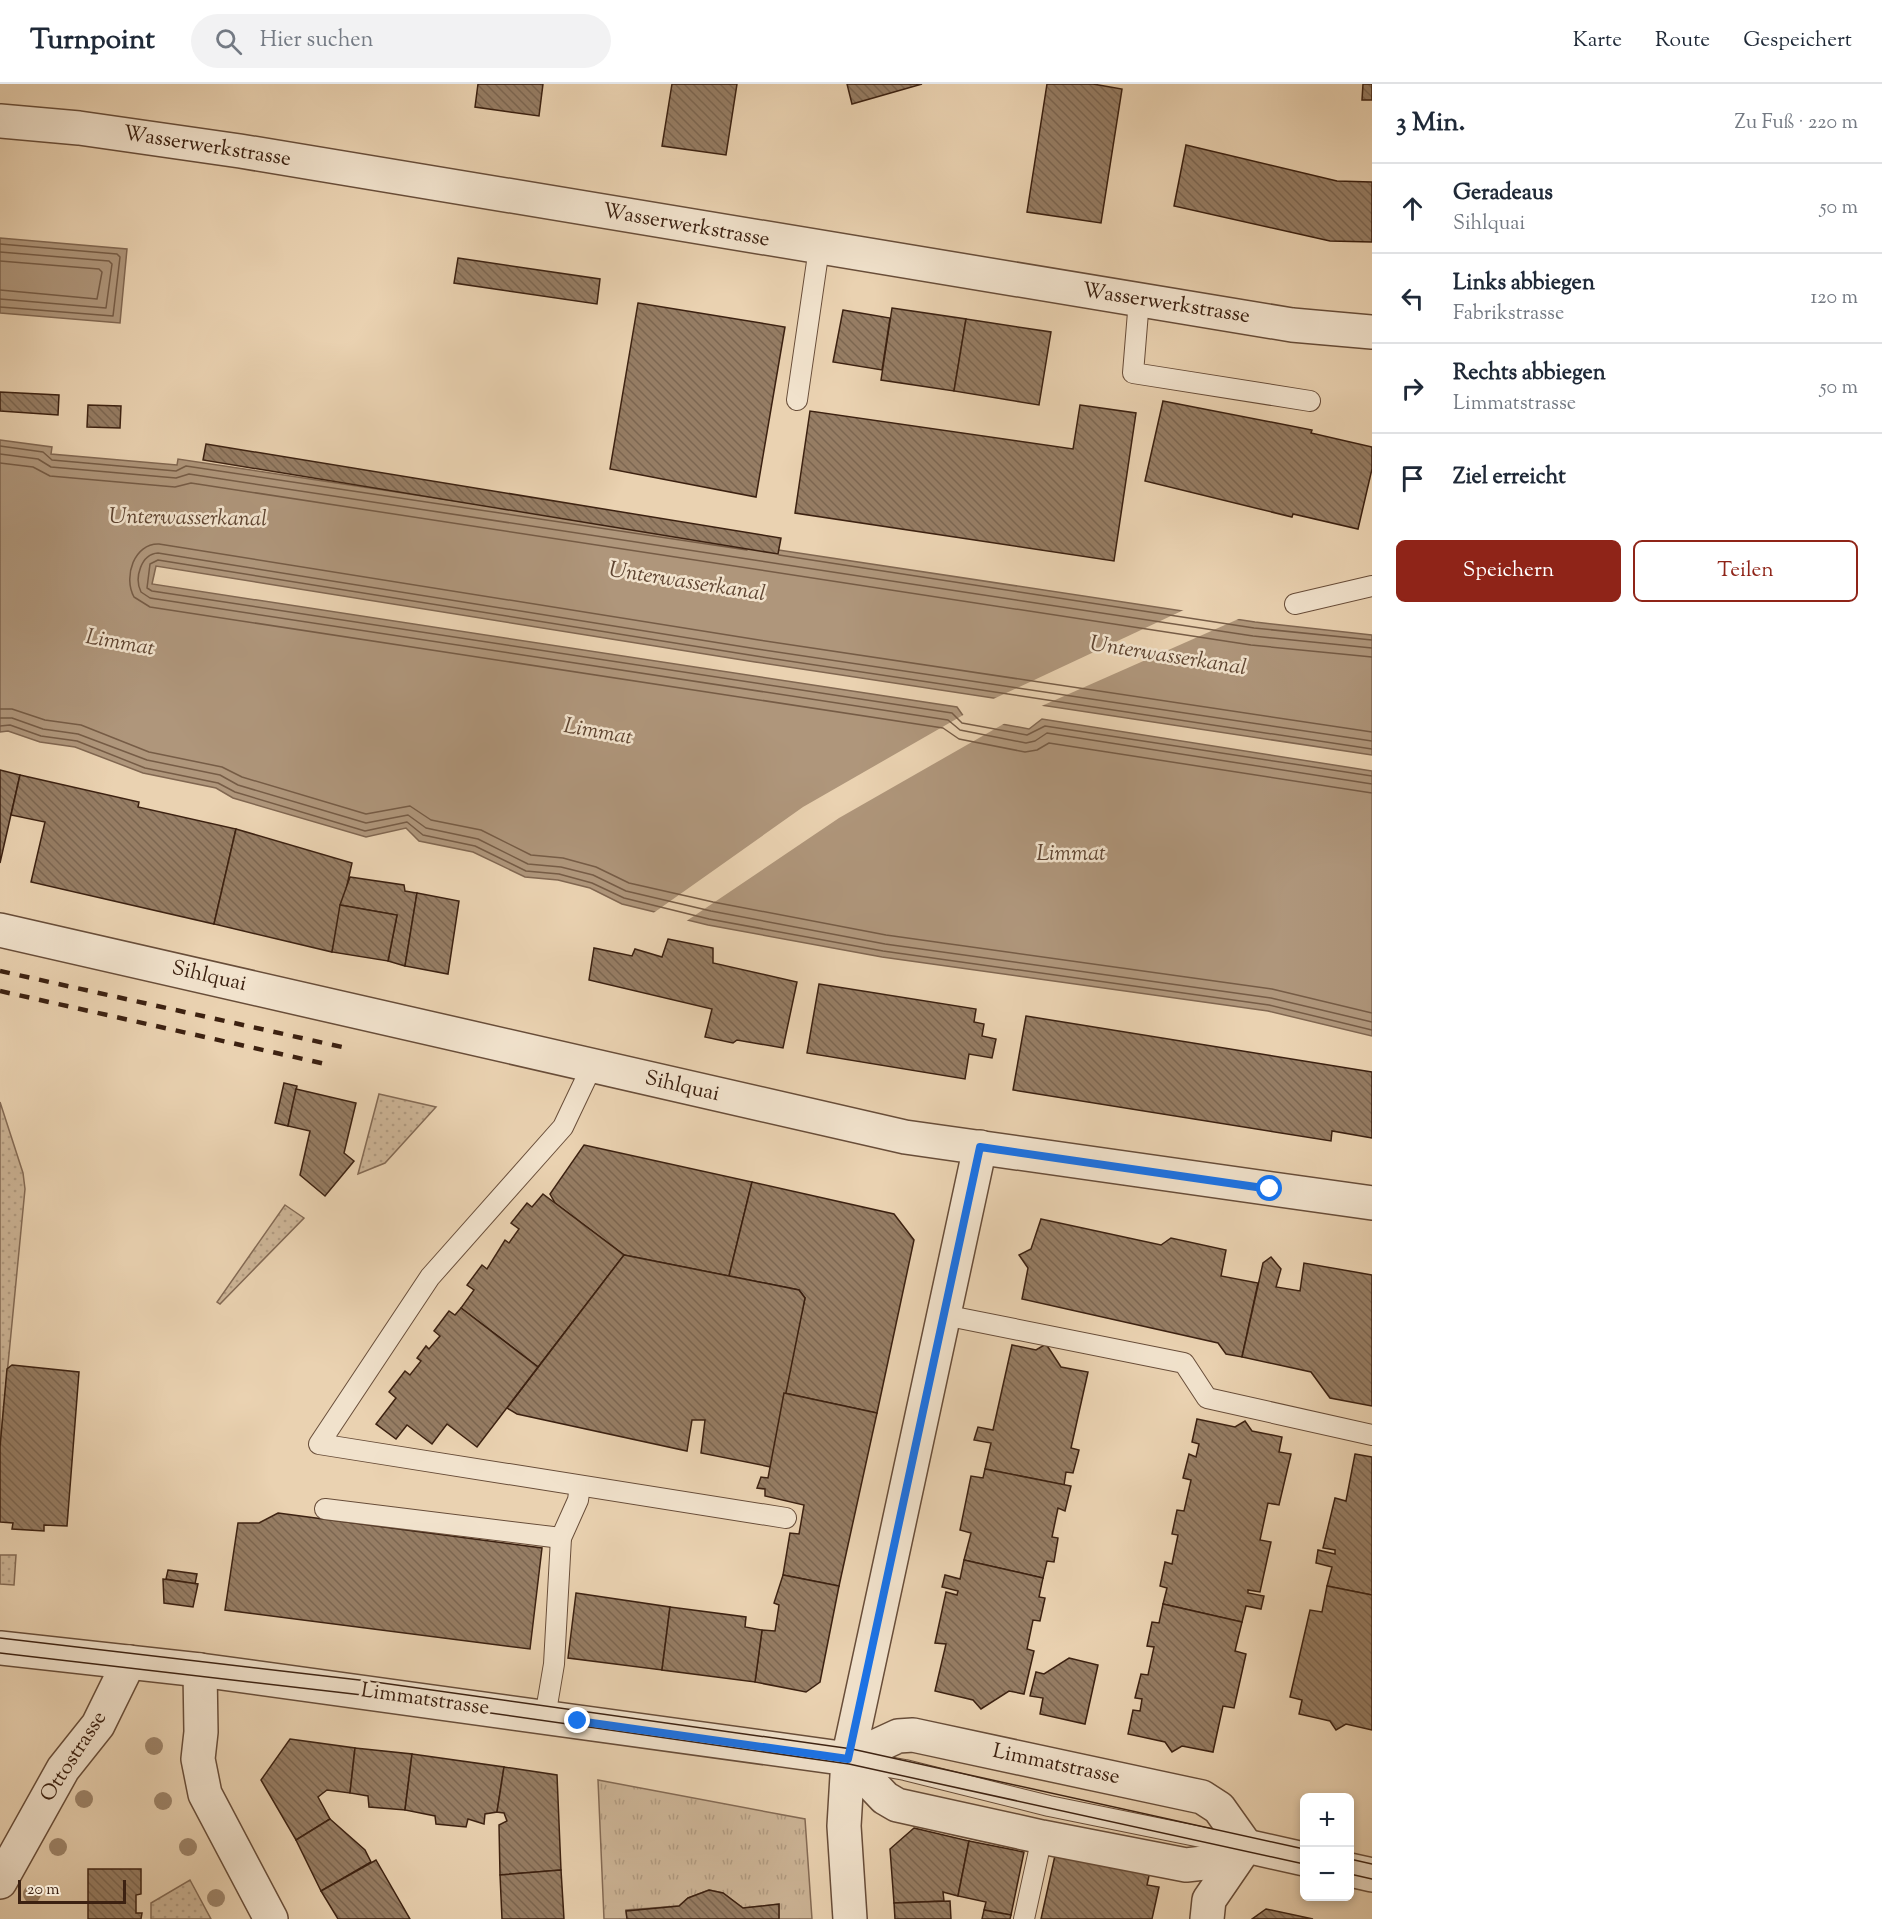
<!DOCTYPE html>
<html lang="de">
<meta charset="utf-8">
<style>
body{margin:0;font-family:"Sorts Mill Goudy",serif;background:#f2f2f3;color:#1f2937}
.controls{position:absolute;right:18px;bottom:18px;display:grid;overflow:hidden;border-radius:9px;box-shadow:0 3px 9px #0003}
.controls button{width:54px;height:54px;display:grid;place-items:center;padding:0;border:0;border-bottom:2px solid #e0e1e3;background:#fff;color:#1f2937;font:30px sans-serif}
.scale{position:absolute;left:18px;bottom:15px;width:108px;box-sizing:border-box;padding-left:6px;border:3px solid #3c2111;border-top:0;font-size:16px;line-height:21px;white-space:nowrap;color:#3c2111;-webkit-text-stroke:4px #f1e2cc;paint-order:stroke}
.stop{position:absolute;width:18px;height:18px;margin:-14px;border:4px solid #1a73e8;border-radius:50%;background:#fff}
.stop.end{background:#1a73e8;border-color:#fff;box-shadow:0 2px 6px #0008}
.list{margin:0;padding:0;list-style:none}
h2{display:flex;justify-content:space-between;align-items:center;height:78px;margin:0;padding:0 24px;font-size:26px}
h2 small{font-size:20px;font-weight:400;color:#747a83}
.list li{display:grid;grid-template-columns:39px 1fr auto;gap:18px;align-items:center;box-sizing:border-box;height:90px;padding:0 24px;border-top:2px solid #e0e1e3}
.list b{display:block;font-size:22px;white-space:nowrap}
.list p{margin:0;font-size:20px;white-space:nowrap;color:#747a83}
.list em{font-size:20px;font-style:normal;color:#747a83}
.actions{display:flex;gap:12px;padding:18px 24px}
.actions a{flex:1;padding:14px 0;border:2px solid #8f2418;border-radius:9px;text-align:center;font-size:21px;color:#8f2418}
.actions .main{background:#8f2418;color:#fff}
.icon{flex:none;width:33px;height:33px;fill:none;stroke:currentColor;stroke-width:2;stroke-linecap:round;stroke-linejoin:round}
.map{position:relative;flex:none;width:1372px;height:1835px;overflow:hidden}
header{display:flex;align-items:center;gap:36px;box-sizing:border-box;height:84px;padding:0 30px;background:#fff;border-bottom:2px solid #e0e1e3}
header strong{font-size:28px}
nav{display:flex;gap:33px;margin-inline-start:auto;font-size:21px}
.search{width:420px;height:54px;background:#f2f2f3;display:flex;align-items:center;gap:15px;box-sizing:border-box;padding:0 21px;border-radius:33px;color:#747a83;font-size:22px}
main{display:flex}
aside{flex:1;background:#fff}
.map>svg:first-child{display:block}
.grass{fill:url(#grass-dots);stroke:#846a54;stroke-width:1.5}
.park{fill:url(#park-tufts);stroke:#846a54;stroke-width:1.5}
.water{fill:#af967b;stroke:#816751;stroke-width:1.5}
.pier{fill:#ead2b1}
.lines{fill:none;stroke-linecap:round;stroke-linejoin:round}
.shore{stroke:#765c46;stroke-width:1.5}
.building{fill:url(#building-back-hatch);stroke:#3c2111;stroke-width:1.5}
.service-casing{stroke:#684d39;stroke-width:22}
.minor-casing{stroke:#684d39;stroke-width:36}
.tertiary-casing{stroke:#684d39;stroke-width:36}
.service{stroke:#f1e2cc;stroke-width:20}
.minor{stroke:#f1e2cc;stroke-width:33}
.tertiary{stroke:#f1e2cc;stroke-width:33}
.tram{stroke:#3c2111;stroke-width:1.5}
.rail{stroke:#3c2111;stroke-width:4.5;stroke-dasharray:10 10;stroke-linecap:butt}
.tree{fill:#9e856b}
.route{stroke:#1a73e8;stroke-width:8}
.labels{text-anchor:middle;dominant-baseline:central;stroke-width:5;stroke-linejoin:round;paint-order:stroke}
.street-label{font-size:21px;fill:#3c2111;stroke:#f1e2cc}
.water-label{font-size:22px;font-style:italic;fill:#5e4431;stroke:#f1e2cc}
</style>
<header>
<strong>Turnpoint</strong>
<div class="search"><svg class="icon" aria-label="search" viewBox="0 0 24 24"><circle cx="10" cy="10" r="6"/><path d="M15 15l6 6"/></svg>Hier suchen</div>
<nav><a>Karte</a><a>Route</a><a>Gespeichert</a></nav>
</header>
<main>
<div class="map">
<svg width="1372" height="1835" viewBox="0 0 1372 1835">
<defs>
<pattern id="grass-dots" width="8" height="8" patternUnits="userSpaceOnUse" patternTransform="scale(1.5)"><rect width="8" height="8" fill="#ccb496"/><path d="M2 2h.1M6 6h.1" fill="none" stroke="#b09a80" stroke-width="1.8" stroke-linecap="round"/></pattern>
<pattern id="park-tufts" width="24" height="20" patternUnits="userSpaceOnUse" patternTransform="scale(1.5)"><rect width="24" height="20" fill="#ccb496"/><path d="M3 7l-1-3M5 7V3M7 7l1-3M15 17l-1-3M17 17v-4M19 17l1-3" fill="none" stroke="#b09a80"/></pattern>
<pattern id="building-back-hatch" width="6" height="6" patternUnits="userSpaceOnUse" patternTransform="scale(1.5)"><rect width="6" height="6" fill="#967d64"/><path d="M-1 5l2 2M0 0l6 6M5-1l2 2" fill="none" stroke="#7c6651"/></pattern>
</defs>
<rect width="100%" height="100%" fill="#ead2b1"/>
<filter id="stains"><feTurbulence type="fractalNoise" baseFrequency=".00333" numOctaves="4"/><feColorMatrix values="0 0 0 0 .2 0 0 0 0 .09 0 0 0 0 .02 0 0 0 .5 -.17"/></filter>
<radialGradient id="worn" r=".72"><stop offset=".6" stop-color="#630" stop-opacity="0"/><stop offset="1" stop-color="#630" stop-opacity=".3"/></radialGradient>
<g class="grass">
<path d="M379,1010L436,1023L385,1079L358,1090Z"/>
<path d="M0,1018L23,1089L25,1105L0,1363Z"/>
<path d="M285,1121L304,1134L220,1220L217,1218Z"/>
<path d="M0,1471H16L14,1501L0,1500Z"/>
<path d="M190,1796L211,1835H151V1819Z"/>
</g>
<path class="park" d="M598,1696L805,1735L812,1835H779V1820L743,1824L723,1809L709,1806L688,1814L679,1822L626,1826L627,1835H604Z"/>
<g class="water">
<path d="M0,154L127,165L120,239L0,229Z"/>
<path d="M0,356L52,363L51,370L177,381L178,375L1255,538L1372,551V671L755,578L156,482L152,500L957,623L964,633L1029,645L1042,635L1372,687V952L1268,927L882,873L708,841L622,820L590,804L558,796L525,793L473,768L419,757L406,744L366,753L233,714L216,704L143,689L75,663L40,658L8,647L0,648Z"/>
</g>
<g class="pier">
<path d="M1188,524L1243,533L1037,624L989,617Z"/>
<path d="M965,630L1007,638L839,734L685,838L652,830L803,723Z"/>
</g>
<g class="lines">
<g class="shore">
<path d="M0,160L117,170L120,173L113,232L0,223"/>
<path d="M0,168L109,177L112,180L106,224L0,215"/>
<path d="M0,177L99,185L102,188L97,215L0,206"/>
<path d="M0,362L43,368L52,376L176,387L186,382L747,466"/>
<path d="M0,370L38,375L51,383L176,394L189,390L1253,552L1372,564"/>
<path d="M0,379L33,383L50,392L175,403L191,399L1251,561L1372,573"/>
<path d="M779,471L1254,544L1372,556"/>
<path d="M0,625H12L45,636L81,641L149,668L222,683L242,693L366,730L410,722L431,736L481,746L531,771L563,774L596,783L629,799L713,818L886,851L1272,905L1372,929"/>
<path d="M0,634H12L43,645L78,650L147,676L220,691L238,701L366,739L408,731L426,744L478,755L528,780L561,783L593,791L626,807L711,827L885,860L1271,914L1372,938"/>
<path d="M0,642L10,641L41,652L77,657L145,684L218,699L235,708L365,747L407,738L423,751L475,762L526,787L559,790L592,799L624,814L709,835L883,867L1269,921L1372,946"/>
<path d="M1372,648L759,556L159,460C134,459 123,493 134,513L150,523L943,644L959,655L1025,668L1037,666L1049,659L1372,709"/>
<path d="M1372,657L757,565L158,469C141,470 134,494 141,508L150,514L948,636L960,646L1026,659L1035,657L1047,649L1372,700"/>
<path d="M1372,665L756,572L158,476L150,480L147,504L152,507L952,629L962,639L1027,651L1045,642L1372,692"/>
</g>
</g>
<g class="building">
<path d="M478,0H543L539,32L475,23Z"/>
<path d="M672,0H737L726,71L662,62Z"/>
<path d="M847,0H922L852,20Z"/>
<path d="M1047,0H1093L1122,5L1101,139L1027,128Z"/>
<path d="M1363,0H1372V16H1362Z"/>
<path d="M1186,61L1337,97L1372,98V158L1330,157L1174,122Z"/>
<path d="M458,174L600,195L597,220L454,199Z"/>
<path d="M638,219L785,243L756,413L610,385Z"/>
<path d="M892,224L966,235L954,307L881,296Z"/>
<path d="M843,226L890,234L882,286L833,278Z"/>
<path d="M966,235L1051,248L1039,321L954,307Z"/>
<path d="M0,308L59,311L58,331L0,327Z"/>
<path d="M1163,317L1312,346L1311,349L1372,363V385L1358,445L1293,430L1292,433L1145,397Z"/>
<path d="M88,321L121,322L120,344L87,343Z"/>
<path d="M1080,321L1136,329L1114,477L795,429L810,327L1073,365Z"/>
<path d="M206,360L781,454L778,470L203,376Z"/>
<path d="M0,686L20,691L0,779Z"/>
<path d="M20,691L139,718L138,723L236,745L214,840L31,798L45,738L11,731Z"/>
<path d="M236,745L352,779L332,868L214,840Z"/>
<path d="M350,793L404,801L405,807L417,809L405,882L388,877L397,831L340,821Z"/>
<path d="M417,809L459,817L448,890L405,882Z"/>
<path d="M340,821L397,831L388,877L332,868Z"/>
<path d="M668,855L713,864V879L797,898L783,964L737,956L733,959L705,953L712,925L589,896L594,864L632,872L635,865L662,873Z"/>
<path d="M819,900L976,925L974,938L984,940L982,952L996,955L992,974L969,970L965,995L807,969Z"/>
<path d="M1026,932L1372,988V1054L1332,1047L1331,1057L1013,1006Z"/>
<path d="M284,999L297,1002L288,1042L275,1039Z"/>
<path d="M296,1005L356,1019L344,1069L354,1077L325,1112L300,1091L310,1047L288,1042Z"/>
<path d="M584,1061L752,1098L729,1192L624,1171L555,1119L550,1110Z"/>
<path d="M752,1098L894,1130L914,1156L877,1329L784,1309L805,1214L799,1206L729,1192Z"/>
<path d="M543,1110L624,1171L538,1283L461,1224L474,1206L467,1201L482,1181L487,1185L505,1156L509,1159L519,1145L511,1139L527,1119L532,1123Z"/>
<path d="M1041,1135L1161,1161L1171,1154L1226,1166L1221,1192L1258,1199L1242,1273L1226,1270L1218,1259L1022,1215L1028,1184L1019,1171L1031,1165Z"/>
<path d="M624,1171L799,1206L805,1214L771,1383L701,1369L705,1336H692L687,1367L517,1330L507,1324Z"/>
<path d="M1271,1173L1281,1185L1276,1203L1300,1207L1304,1179L1372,1191V1322L1330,1314L1311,1288L1242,1273L1263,1179Z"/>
<path d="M461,1224L538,1283L477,1363L447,1340L432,1360L407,1341L396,1355L376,1340L396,1314L389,1308L405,1287L410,1291L421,1277L417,1274L426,1262L429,1265L440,1252L434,1247L449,1227L455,1231Z"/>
<path d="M1046,1260L1061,1283L1088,1288L1071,1364L1079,1366L1073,1389L1066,1388L1064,1401L985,1385L991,1359L974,1356L978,1343L993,1346L1012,1261L1036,1266Z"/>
<path d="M12,1281L79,1288L67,1442L44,1441V1447L12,1445L13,1439L0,1438V1363L7,1285Z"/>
<path d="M784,1309L877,1329L839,1502L783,1491L790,1449L799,1450L804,1421L765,1412V1405L757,1404L761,1393L768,1394Z"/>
<path d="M1197,1335L1235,1343L1245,1337L1252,1347L1282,1353L1279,1368L1291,1370L1279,1421L1268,1419L1260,1456L1271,1458L1260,1508L1248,1506V1509L1264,1512L1261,1525L1246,1522L1242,1538L1163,1520L1167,1504L1160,1502L1165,1478L1172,1480L1178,1451L1172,1450L1177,1426L1184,1427L1191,1396L1183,1394L1189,1370L1196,1373L1199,1360L1192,1358Z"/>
<path d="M1355,1370L1372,1373V1511L1327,1502L1332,1483L1316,1479L1318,1466L1335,1470V1466L1323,1464L1335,1414L1346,1417Z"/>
<path d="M985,1385L1071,1402L1065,1427L1058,1424L1052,1453L1058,1454L1054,1478L1047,1477L1043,1494L964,1476L971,1449L960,1446L971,1392L983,1394Z"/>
<path d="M278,1429L542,1464L530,1565L225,1526L238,1439H259Z"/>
<path d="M964,1476L1043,1494L1039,1513L1045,1514L1040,1537L1033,1536L1027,1565L1034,1567L1024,1610L1009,1607L981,1625L973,1616L935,1607L946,1560L935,1559L946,1508L957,1511L958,1507L942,1503L945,1491L960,1495Z"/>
<path d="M168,1486L197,1490L195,1500L166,1495Z"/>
<path d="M783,1491L839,1502L820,1598L806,1608L755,1598L762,1546L775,1547L779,1521L774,1519Z"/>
<path d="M163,1495L198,1500L193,1523L164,1519Z"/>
<path d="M1327,1502L1372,1511V1646L1346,1640L1336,1646L1330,1637L1299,1630L1302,1616L1290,1613L1310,1526L1322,1528Z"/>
<path d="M576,1509L670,1523L662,1586L568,1574Z"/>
<path d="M1163,1520L1242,1538L1235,1567L1246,1570L1234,1624L1223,1622L1213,1668L1182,1662L1172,1668L1165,1658L1128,1650L1133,1626L1140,1627L1142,1615L1135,1614L1141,1590L1148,1591L1154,1563L1147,1562L1152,1538L1159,1539Z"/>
<path d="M670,1523L746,1533L745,1543L762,1546L755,1598L662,1586Z"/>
<path d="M1069,1574L1098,1581L1085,1640L1040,1630L1043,1614L1030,1612L1036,1588L1044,1590Z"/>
<path d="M290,1655L355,1664L350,1709L327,1706L318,1713L330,1735L296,1756L261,1696Z"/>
<path d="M355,1664L412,1670L405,1726L369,1723L368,1712L350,1709Z"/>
<path d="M412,1670L504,1683L497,1728L485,1730L484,1740L468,1735L466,1743L436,1740L435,1732L405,1726Z"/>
<path d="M504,1683L557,1691L561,1786L500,1791L499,1741L507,1737L504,1729L497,1728Z"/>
<path d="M330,1735L365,1766L371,1778L321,1807L296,1756Z"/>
<path d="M914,1744L969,1757L958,1812L943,1808L944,1817L894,1819L890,1765Z"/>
<path d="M969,1757L1024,1768L1011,1831L984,1826L986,1818L958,1812Z"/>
<path d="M1056,1767L1150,1787L1147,1801L1159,1803L1152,1835H1041Z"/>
<path d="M376,1776L410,1835H338L321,1807Z"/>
<path d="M88,1785H141V1810L136,1811V1829H142L141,1835H88Z"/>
<path d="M561,1786L564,1835H502L500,1791Z"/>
<path d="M709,1806L723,1809L743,1824L779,1820V1835H627L626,1827L679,1822L688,1814Z"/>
<path d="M950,1817L951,1835H895L894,1819Z"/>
<path d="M1266,1825L1313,1835H1252Z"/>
<path d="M984,1826L1011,1831L1010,1835H982Z"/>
</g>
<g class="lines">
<g class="service-casing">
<g id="service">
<path d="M1139,216L1133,289L1310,317"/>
<path d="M797,316L819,164"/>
<path d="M1295,520L1372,502"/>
<path d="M592,982L563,1043L430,1193L319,1360L786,1434"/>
<path d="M944,1231L1184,1279L1207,1314L1372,1351"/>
<path d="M325,1425L561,1454"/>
<path d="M545,1633L554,1580L561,1454L578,1416L580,1402"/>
<path d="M850,1676L905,1686L1049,1722L1240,1761"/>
<path d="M1024,1835L1042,1753"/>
</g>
</g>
<g class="minor-casing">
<g id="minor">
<path d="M0,1564L200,1586L848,1675L844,1742L850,1835"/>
<path d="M200,1586L201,1648L198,1675L205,1710L271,1835"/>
<path d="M0,1798L63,1685L98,1641L129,1578"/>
<path d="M1207,1835L1209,1816L1246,1762"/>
</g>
</g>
<g class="tertiary-casing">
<g id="tertiary">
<path d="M0,37L79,44L240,67L1292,241L1372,248"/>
<path d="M0,846L905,1053L1372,1119"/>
<path d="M848,1675L980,1063"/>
<path d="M848,1675L885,1714L897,1721L1042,1753L1186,1781L1204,1779L1246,1762L1304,1775"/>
<path d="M848,1675L898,1652L913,1651L1202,1713L1219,1724L1246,1762"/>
<path d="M1350,1786L1372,1791"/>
</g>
</g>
<use href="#service" class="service"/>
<use href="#minor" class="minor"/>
<use href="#tertiary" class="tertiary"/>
<g class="tram">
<path d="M0,1554L368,1597L852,1665L1304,1765"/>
<path d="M0,1569L371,1612L849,1680L1304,1780"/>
<path d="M1350,1775L1372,1780"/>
<path d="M1350,1790L1372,1795"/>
</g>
<g class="rail">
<path d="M0,887L351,965"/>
<path d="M0,907L330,981"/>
</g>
</g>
<g class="tree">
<circle cx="154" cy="1662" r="9"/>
<circle cx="84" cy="1715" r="9"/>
<circle cx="163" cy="1717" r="9"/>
<circle cx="58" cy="1763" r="9"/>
<circle cx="188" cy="1763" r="9"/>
<circle cx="32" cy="1810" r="9"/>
<circle cx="216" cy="1814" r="9"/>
</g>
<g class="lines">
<path class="route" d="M578,1637L848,1675L980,1063L1270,1105"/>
</g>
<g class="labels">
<g class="street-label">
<text transform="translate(207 63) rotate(9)">Wasserwerkstrasse</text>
<text transform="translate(686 142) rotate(10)">Wasserwerkstrasse</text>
<text transform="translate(1166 220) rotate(9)">Wasserwerkstrasse</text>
<text transform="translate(209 893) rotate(13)">Sihlquai</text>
<text transform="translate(682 1003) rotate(13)">Sihlquai</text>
<text transform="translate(425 1616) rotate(8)">Limmatstrasse</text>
<text transform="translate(74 1673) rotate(-57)">Ottostrasse</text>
<text transform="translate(1056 1681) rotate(12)">Limmatstrasse</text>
</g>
<g class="water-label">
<text transform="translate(188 435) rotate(1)">Unterwasserkanal</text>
<text transform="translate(687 499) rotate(9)">Unterwasserkanal</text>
<text transform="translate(120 560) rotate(10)">Limmat</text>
<text transform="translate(1168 573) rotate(9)">Unterwasserkanal</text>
<text transform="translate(598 649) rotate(10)">Limmat</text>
<text x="1071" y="771">Limmat</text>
</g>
</g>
<rect width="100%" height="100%" filter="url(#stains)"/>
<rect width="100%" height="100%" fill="url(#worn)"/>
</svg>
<div class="controls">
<button>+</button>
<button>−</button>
</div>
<div class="scale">20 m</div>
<div class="stop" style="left:1270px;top:1105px"></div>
<div class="stop end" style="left:578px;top:1637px"></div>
</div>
<aside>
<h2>3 Min.<small>Zu Fuß · 220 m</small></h2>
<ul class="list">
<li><svg class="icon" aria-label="ahead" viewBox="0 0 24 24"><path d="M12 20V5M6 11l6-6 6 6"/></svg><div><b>Geradeaus</b><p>Sihlquai</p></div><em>50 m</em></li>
<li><svg class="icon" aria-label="left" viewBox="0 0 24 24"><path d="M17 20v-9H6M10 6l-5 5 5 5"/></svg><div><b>Links abbiegen</b><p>Fabrikstrasse</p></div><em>120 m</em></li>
<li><svg class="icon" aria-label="right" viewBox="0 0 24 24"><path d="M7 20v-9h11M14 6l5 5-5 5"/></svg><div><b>Rechts abbiegen</b><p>Limmatstrasse</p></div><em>50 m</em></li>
<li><svg class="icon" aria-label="arrive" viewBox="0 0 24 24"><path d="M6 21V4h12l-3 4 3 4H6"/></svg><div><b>Ziel erreicht</b></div></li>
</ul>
<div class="actions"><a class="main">Speichern</a><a>Teilen</a></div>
</aside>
</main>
